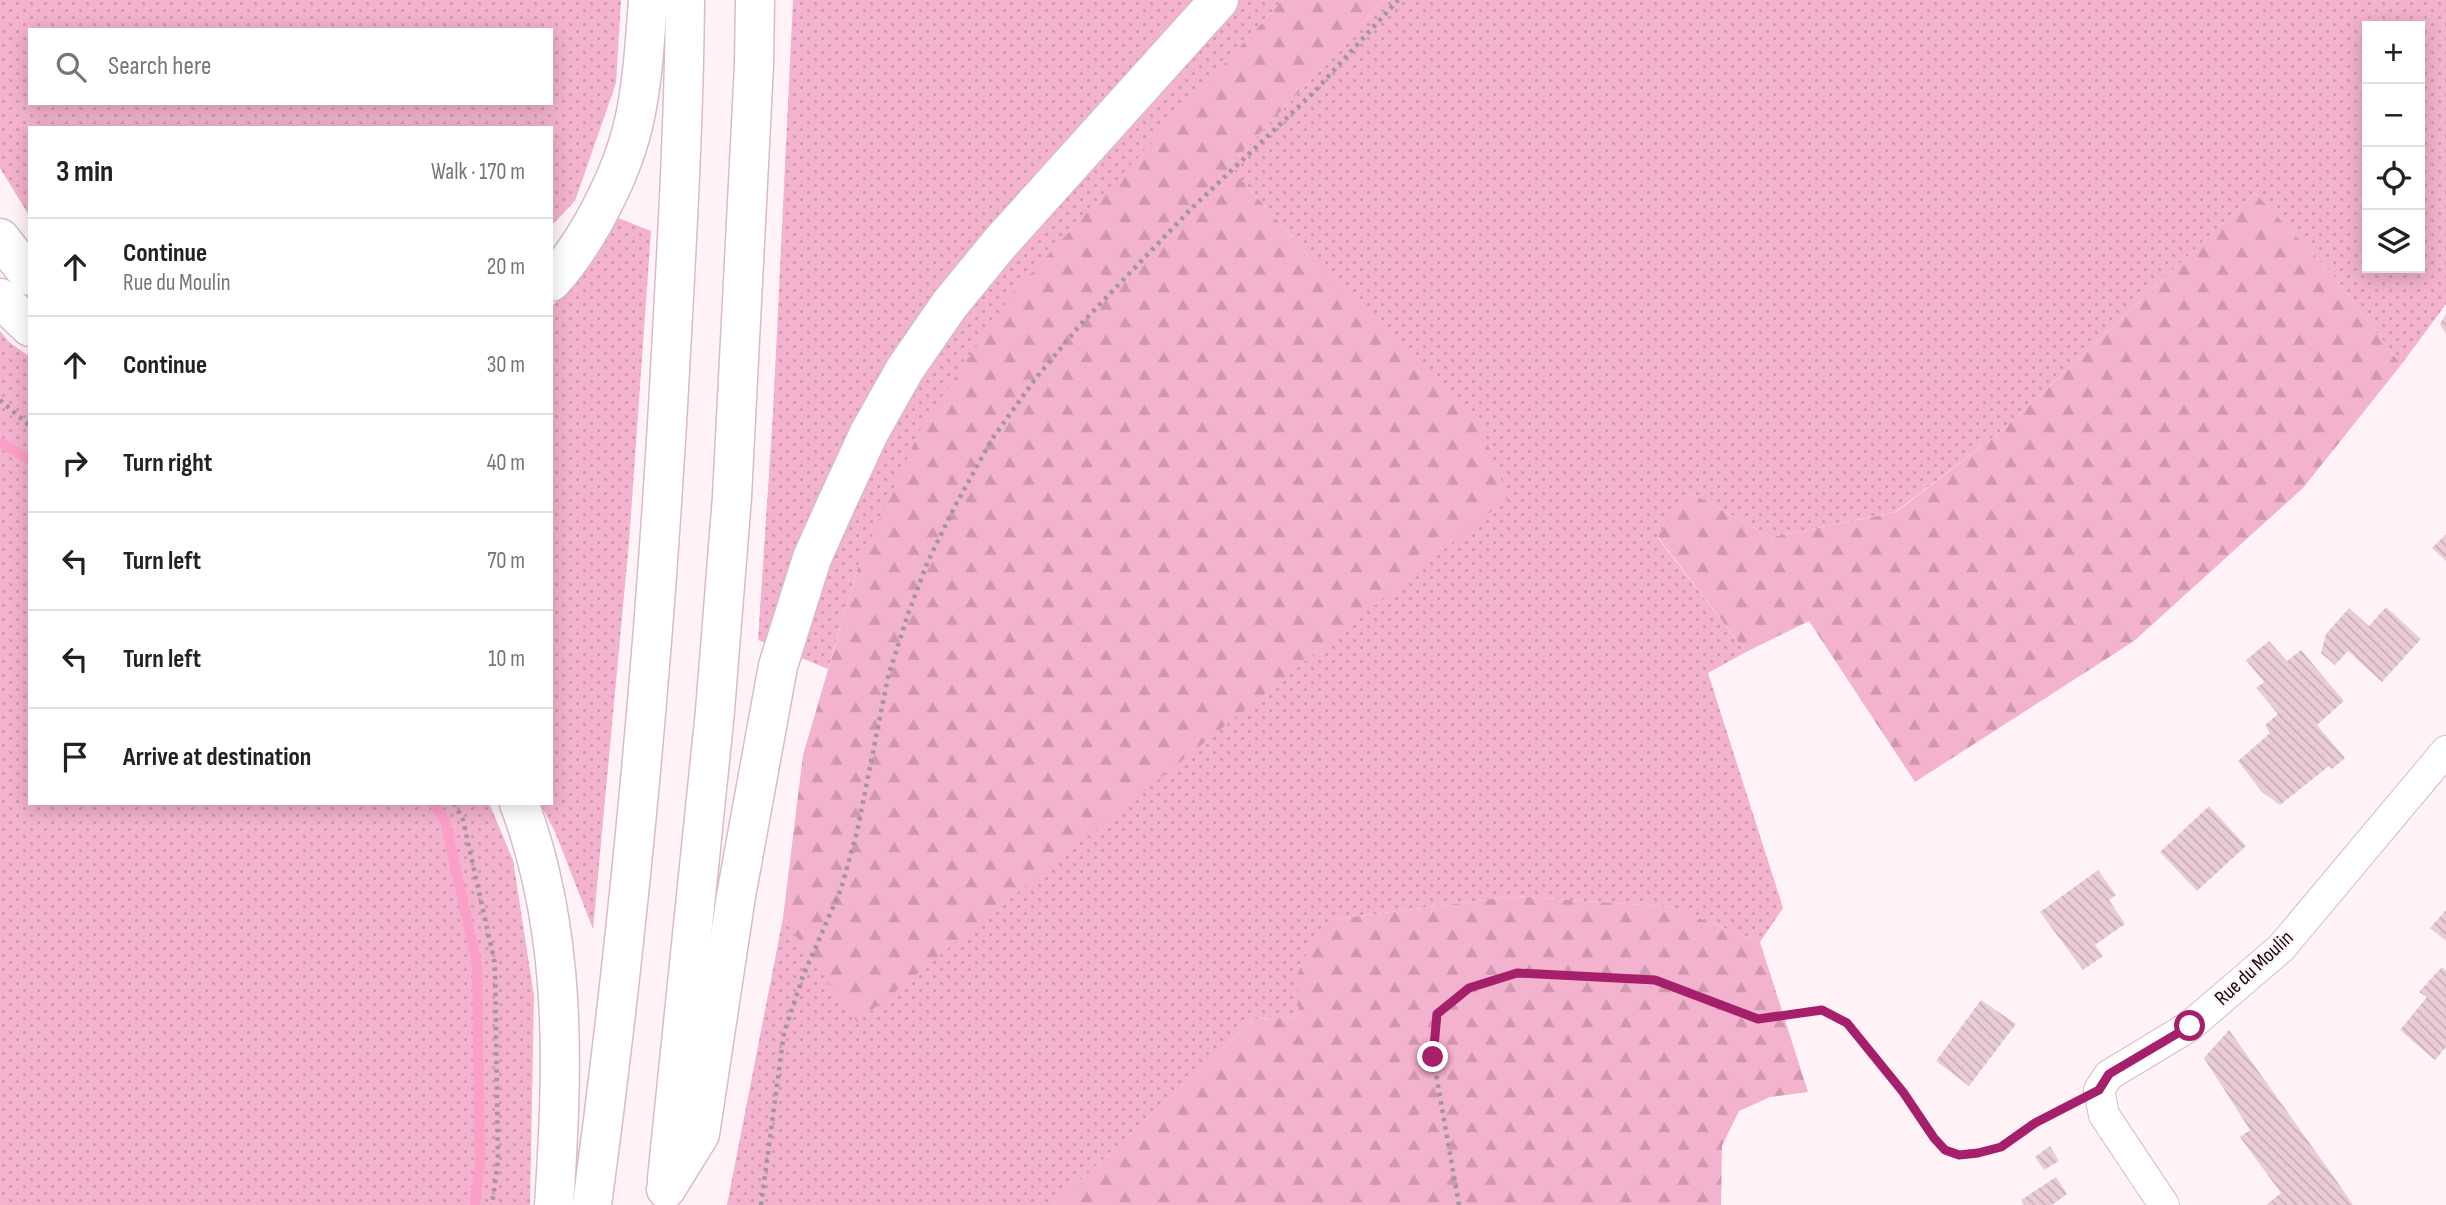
<!DOCTYPE html>
<meta charset="utf-8">
<style>
body{margin:0;font-family:"Sofia Sans Condensed",sans-serif;background:#f2f2f2;color:#222}
.controls{position:absolute;right:21px;top:21px;display:grid;overflow:hidden;border-radius:0px;box-shadow:0 4px 18px #0003}
.controls button{width:63px;height:63px;display:grid;place-items:center;padding:0;border:0;border-bottom:2px solid #e0e0e0;background:#fff;color:#222;font:35px sans-serif}
.stop{position:absolute;width:21px;height:21px;margin:-16px;border:5px solid #a51f6b;border-radius:50%;background:#fff}
.stop.end{background:#a51f6b;border-color:#fff;box-shadow:0 2px 7px #0008}
.list{margin:0;padding:0;list-style:none}
h2{display:flex;justify-content:space-between;align-items:center;height:91px;margin:0;padding:0 28px;font-size:30px}
h2 small{font-size:23px;font-weight:400;color:#767676}
.list li{display:grid;grid-template-columns:46px 1fr auto;gap:21px;align-items:center;box-sizing:border-box;height:98px;padding:0 28px;border-top:2px solid #e0e0e0}
.list b{display:block;font-size:26px;white-space:nowrap}
.list p{margin:0;font-size:23px;white-space:nowrap;color:#767676}
.list em{font-size:23px;font-style:normal;color:#767676}
.icon{flex:none;width:38px;height:38px;fill:none;stroke:currentColor;stroke-width:2;stroke-linecap:round;stroke-linejoin:round}
.map{position:relative;flex:none;width:2446px;height:1205px;overflow:hidden}
.search{position:absolute;background:#fff;box-shadow:0 4px 18px #0003;left:28px;top:28px;width:525px;height:77px;display:flex;align-items:center;gap:18px;box-sizing:border-box;padding:0 24px;border-radius:0px;color:#767676;font-size:26px}
.panel{position:absolute;background:#fff;box-shadow:0 4px 18px #0003;left:28px;top:126px;width:525px;height:679px;border-radius:0px}
.map>svg:first-child{display:block}
.grass{fill:url(#grass-dots);fill-rule:evenodd}
.forest{fill:url(#forest-firs)}
.lines{fill:none;stroke-linecap:round;stroke-linejoin:round}
.stream{stroke:#fc9fc8;stroke-width:10}
.building{fill:url(#building-back-hatch)}
.minor-casing{stroke:#d7bcc7;stroke-width:32}
.trunk-casing{stroke:#d7bcc7;stroke-width:41}
.path{stroke:#a1969b;stroke-width:4.5;stroke-dasharray:3.5 5;stroke-linecap:butt}
.minor{stroke:#fff;stroke-width:30}
.trunk{stroke:#fff;stroke-width:38}
.route{stroke:#a51f6b;stroke-width:9}
.labels{text-anchor:middle;dominant-baseline:central;stroke-width:5;stroke-linejoin:round;paint-order:stroke}
.street-label{font-size:21px;fill:#160c10;stroke:#fff3f8}
</style>
<div class="map">
<svg width="2446" height="1205" viewBox="0 0 2446 1205">
<defs>
<pattern id="grass-dots" width="8" height="8" patternUnits="userSpaceOnUse" patternTransform="scale(1.75)"><rect width="8" height="8" fill="#f3b2cd"/><path d="M2 2h.1M6 6h.1" fill="none" stroke="#d098af" stroke-width="1.8" stroke-linecap="round"/></pattern>
<pattern id="forest-firs" width="22" height="20" patternUnits="userSpaceOnUse" patternTransform="scale(1.75)"><rect width="22" height="20" fill="#f3b2cd"/><path d="M5 1l3.5 6h-7zM16 11l3.5 6h-7z" fill="#d098af"/></pattern>
<pattern id="building-back-hatch" width="6" height="6" patternUnits="userSpaceOnUse" patternTransform="scale(1.75)"><rect width="6" height="6" fill="#e9ccd7"/><path d="M-1 5l2 2M0 0l6 6M5-1l2 2" fill="none" stroke="#c7aeb8"/></pattern>
</defs>
<rect width="100%" height="100%" fill="#fff3f8"/>
<g class="grass">
<path d="M0,0H621L616,83L575,201L551,226V128H30V217L0,168ZM30,30H551V103H30Z"/>
<path d="M793,0H1283L1014,293L859,564L828,669L758,640L773,413Z"/>
<path d="M1383,0H2446V304L2401,365L2336,278L2255,193L2004,429L1895,512L1772,537L1691,493L1657,537L1746,652L1708,673L1783,908L1760,942L1671,907L1515,896L1336,919L1299,1017L1254,1019L1054,1205H727L783,918L858,1021L1312,260L1229,165L1339,51ZM2367,26H2420V268H2367Z"/>
<path d="M613,216L651,231L629,542L593,929L555,832L540,803H551V307L573,286Z"/>
<path d="M0,331L9,342L30,357V803H489L513,860L534,996L530,1205H0Z"/>
</g>
<g class="forest">
<path d="M1283,0H1383L1339,51L1229,165L1312,260L1481,426L1508,498L857,1022L783,918L803,755L859,564L922,426L1013,293Z"/>
<path d="M2255,193L2336,278L2401,365L2303,488L2134,641L1915,782L1809,621L1746,652L1657,536L1691,493L1772,537L1896,512L2004,429Z"/>
<path d="M1515,896L1671,907L1760,942L1808,1092L1770,1097L1739,1111L1722,1146L1721,1205H1054L1254,1019L1299,1017L1297,976L1313,937L1336,919Z"/>
</g>
<g class="lines">
<g class="stream">
<path d="M1,443L30,460"/>
<path d="M433,803L445,821L477,964L480,1162L475,1205"/>
</g>
</g>
<g class="building">
<path d="M2446,314V334L2440,324Z"/>
<path d="M2446,534V561L2432,548Z"/>
<path d="M2386,607L2421,639L2382,682L2348,651L2335,665L2321,653L2326,634L2349,608L2369,626Z"/>
<path d="M2269,641L2287,661L2301,650L2344,701L2317,725L2345,758L2332,769L2329,766L2280,805L2262,792L2238,761L2270,733L2265,725L2278,714L2256,688L2264,682L2246,660Z"/>
<path d="M2209,806L2246,846L2197,891L2160,852Z"/>
<path d="M2098,870L2116,895L2109,900L2125,924L2095,945L2103,956L2083,970L2040,912Z"/>
<path d="M2446,910V941L2430,928Z"/>
<path d="M2442,967L2446,971V1047L2435,1060L2400,1030L2427,997L2419,992Z"/>
<path d="M1981,1000L2016,1024L1969,1086L1936,1061Z"/>
<path d="M2229,1030L2343,1190L2353,1205H2266L2281,1193L2240,1137L2250,1130L2204,1058Z"/>
<path d="M2050,1146L2059,1161L2044,1170L2035,1157Z"/>
<path d="M2056,1177L2067,1194L2052,1205H2024L2021,1200Z"/>
</g>
<g class="lines">
<g class="minor-casing">
<path id="minor" d="M2164,1205L2104,1115L2099,1090L2109,1075L2190,1026L2281,948L2446,751"/>
</g>
<g class="trunk-casing">
<g id="trunk">
<path d="M0,238L30,276"/>
<path d="M551,282C588,242 624,171 635,117C643,79 645,39 648,0"/>
<path d="M0,298L30,327"/>
<path d="M519,803C568,934 563,1068 554,1205"/>
<path d="M667,1179L715,711L732,497L754,65L755,0"/>
<path d="M666,1189L700,1134L736,896L778,666L812,558L838,500L869,433L905,369L950,304L1000,243L1219,0"/>
<path d="M592,1205C631,916 657,625 672,334C678,223 684,111 685,0"/>
</g>
</g>
<g class="path">
<path d="M0,400L30,426"/>
<path d="M454,803L463,820L495,964L498,1161L492,1205"/>
<path d="M761,1205L784,1033L803,976L841,889L857,832L888,677L908,614L928,561L955,506L992,439L1036,378L1080,325L1193,207L1314,92L1398,0"/>
<path d="M1459,1205L1433,1057L1437,1014L1469,988L1517,973L1655,980L1758,1019L1822,1010L1847,1023L1903,1092L1934,1138L1945,1150L1959,1155L1977,1153L2001,1147L2035,1123L2068,1107"/>
</g>
<use href="#minor" class="minor"/>
<use href="#trunk" class="trunk"/>
</g>
<g class="lines">
<path class="route" d="M1433,1057L1437,1014L1469,988L1517,973L1655,980L1758,1019L1822,1010L1847,1023L1903,1092L1934,1138L1945,1150L1959,1155L1978,1153L2001,1147L2035,1123L2099,1090L2109,1074L2190,1026"/>
</g>
<g class="labels">
<g class="street-label">
<text transform="translate(2254 968) rotate(-43)">Rue du Moulin</text>
</g>
</g>
</svg>
<div class="controls">
<button>+</button>
<button>−</button>
<button><svg class="icon" aria-label="locate" viewBox="0 0 24 24"><circle cx="12" cy="12" r="6"/><path d="M12 2v4M12 18v4M2 12h4M18 12h4"/></svg></button>
<button><svg class="icon" aria-label="layers" viewBox="0 0 24 24"><path d="M12 4l9 5-9 5-9-5zM3 14l9 5 9-5"/></svg></button>
</div>
<div class="stop" style="left:2190px;top:1026px"></div>
<div class="stop end" style="left:1433px;top:1057px"></div>
<div class="search"><svg class="icon" aria-label="search" viewBox="0 0 24 24"><circle cx="10" cy="10" r="6"/><path d="M15 15l6 6"/></svg>Search here</div>
<section class="panel">
<h2>3 min<small>Walk · 170 m</small></h2>
<ul class="list">
<li><svg class="icon" aria-label="ahead" viewBox="0 0 24 24"><path d="M12 20V5M6 11l6-6 6 6"/></svg><div><b>Continue</b><p>Rue du Moulin</p></div><em>20 m</em></li>
<li><svg class="icon" aria-label="ahead" viewBox="0 0 24 24"><path d="M12 20V5M6 11l6-6 6 6"/></svg><div><b>Continue</b></div><em>30 m</em></li>
<li><svg class="icon" aria-label="right" viewBox="0 0 24 24"><path d="M7 20v-9h11M14 6l5 5-5 5"/></svg><div><b>Turn right</b></div><em>40 m</em></li>
<li><svg class="icon" aria-label="left" viewBox="0 0 24 24"><path d="M17 20v-9H6M10 6l-5 5 5 5"/></svg><div><b>Turn left</b></div><em>70 m</em></li>
<li><svg class="icon" aria-label="left" viewBox="0 0 24 24"><path d="M17 20v-9H6M10 6l-5 5 5 5"/></svg><div><b>Turn left</b></div><em>10 m</em></li>
<li><svg class="icon" aria-label="arrive" viewBox="0 0 24 24"><path d="M6 21V4h12l-3 4 3 4H6"/></svg><div><b>Arrive at destination</b></div></li>
</ul>
</section>
</div>
